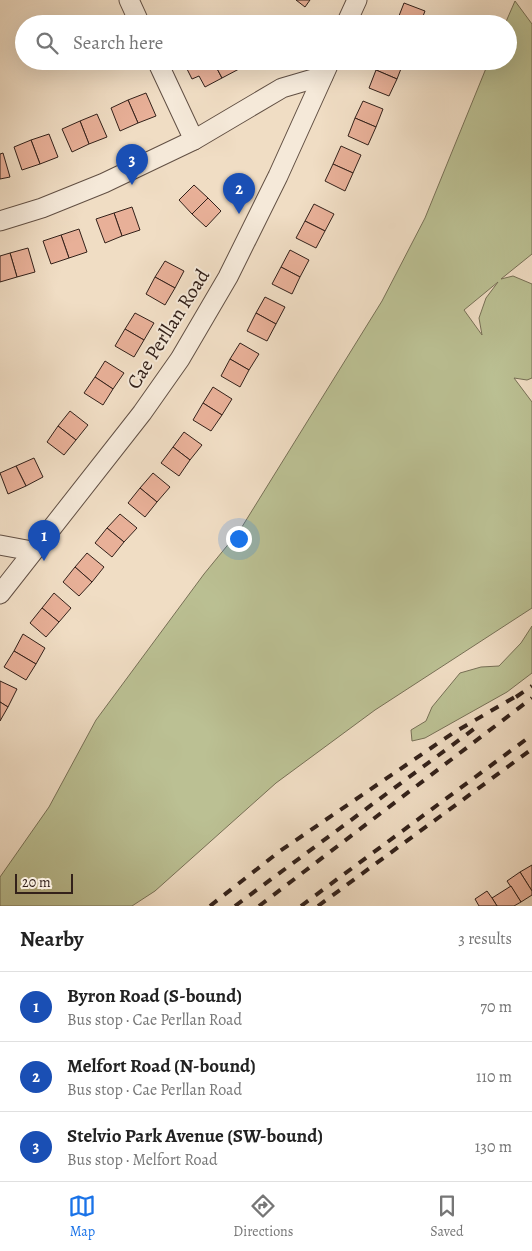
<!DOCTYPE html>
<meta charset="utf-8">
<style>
body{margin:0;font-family:Alegreya,serif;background:#f6f6f6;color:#222}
.scale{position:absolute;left:15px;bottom:12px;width:58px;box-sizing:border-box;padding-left:5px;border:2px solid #33211a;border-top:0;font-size:14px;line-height:18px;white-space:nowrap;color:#33211a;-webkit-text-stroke:4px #f5e9d9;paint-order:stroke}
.you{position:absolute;left:238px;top:538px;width:18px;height:18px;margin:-12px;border:4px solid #fff;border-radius:50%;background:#1a73e8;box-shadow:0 0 0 8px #1a73e833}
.badge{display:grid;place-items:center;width:32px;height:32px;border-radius:50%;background:#1a73e8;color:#fff;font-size:16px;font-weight:700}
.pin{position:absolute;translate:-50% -41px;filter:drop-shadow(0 1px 2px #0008)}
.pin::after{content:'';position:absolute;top:26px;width:18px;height:15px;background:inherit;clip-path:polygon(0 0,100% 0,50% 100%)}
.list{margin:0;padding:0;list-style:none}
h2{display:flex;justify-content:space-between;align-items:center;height:65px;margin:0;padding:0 20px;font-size:21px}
h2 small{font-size:16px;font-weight:400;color:#767676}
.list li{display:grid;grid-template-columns:32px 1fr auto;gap:15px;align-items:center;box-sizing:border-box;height:70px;padding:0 20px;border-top:1px solid #e0e0e0}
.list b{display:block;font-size:19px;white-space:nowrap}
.list p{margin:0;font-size:16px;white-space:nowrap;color:#767676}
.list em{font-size:16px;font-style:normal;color:#767676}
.icon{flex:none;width:28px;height:28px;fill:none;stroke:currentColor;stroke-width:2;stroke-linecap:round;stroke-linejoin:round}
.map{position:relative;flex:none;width:532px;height:906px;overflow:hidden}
.search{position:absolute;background:#fff;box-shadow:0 5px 20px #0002;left:15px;right:15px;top:15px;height:55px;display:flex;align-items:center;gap:12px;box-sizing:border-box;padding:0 18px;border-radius:28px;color:#767676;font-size:19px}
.sheet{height:275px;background:#fff}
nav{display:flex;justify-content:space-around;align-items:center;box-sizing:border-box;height:70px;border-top:1px solid #e0e0e0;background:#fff;font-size:14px;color:#767676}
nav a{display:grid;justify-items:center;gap:2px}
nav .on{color:#1a73e8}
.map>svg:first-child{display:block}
.green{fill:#bbc093;stroke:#777056;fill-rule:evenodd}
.building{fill:#e8b098;stroke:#33211a}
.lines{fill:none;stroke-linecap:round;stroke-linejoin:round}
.street-casing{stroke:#625044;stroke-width:21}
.street{stroke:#f5e9d9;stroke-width:19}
.rail{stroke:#33211a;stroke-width:4;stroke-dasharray:9 9;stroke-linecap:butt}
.labels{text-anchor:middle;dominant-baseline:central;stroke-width:4;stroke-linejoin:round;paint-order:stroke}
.street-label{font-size:20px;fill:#33211a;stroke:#f5e9d9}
</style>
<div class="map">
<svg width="532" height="906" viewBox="0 0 532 906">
<rect width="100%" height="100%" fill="#f0ddc4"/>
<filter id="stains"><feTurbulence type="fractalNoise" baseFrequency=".004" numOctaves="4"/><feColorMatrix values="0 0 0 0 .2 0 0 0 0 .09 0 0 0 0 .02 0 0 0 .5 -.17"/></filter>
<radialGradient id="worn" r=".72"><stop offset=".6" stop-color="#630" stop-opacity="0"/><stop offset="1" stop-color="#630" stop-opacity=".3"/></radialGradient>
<g class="green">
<path d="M515,1L532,24V254L501,279L513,276L532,284V378L527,380L514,378L532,402V608L375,710L276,783L155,891L132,906H0V877L49,807L96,720L204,574L240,530L382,301L425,218L489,61H508V24H505ZM498,282L486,298L479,318L482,335L464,310Z"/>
<path d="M532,626V673L507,692L425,738L412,741L411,730L426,721L432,707L460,673L481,667L499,666L521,643Z"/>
</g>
<g class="building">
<path d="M296,0H310L305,7Z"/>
<path d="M404,3L425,11L420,24H403L397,21Z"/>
<path d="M277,16L282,24H264Z"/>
<path d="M183,61H213L222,78L205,87L199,76L192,79Z"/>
<path d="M213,61H235L239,69L222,78Z"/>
<path d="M380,61H404L397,79L376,70Z"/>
<path d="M376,70L397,79L389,96L369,88Z"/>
<path d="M146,93L156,116L138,123L128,100Z"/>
<path d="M128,100L138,123L120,131L111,108Z"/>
<path d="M363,101L383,109L376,127L355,118Z"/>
<path d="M97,114L107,137L89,144L80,121Z"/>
<path d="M355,118L376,127L368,145L348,136Z"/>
<path d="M80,121L89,144L72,152L62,129Z"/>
<path d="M49,134L58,157L40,164L31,140Z"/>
<path d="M31,140L40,164L22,170L14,147Z"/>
<path d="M341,146L361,155L353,173L333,164Z"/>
<path d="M3,153L10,177L0,179V154Z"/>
<path d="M333,164L353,173L345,191L325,181Z"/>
<path d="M194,185L208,198L192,214L179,200Z"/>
<path d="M208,198L221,211L206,227L192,214Z"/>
<path d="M314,204L334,214L325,231L305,221Z"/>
<path d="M132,207L140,230L122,236L114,213Z"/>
<path d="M114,213L122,236L105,243L96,219Z"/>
<path d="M305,221L325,231L316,248L296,238Z"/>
<path d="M79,229L87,252L69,258L61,235Z"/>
<path d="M61,235L69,258L51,264L43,241Z"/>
<path d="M28,248L35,272L17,277L10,253Z"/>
<path d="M290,250L309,260L300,277L281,267Z"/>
<path d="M10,253L17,277L0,282V256Z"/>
<path d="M165,261L184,271L175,288L155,277Z"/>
<path d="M281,267L300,277L292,294L272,284Z"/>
<path d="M155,277L175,288L165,305L146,294Z"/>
<path d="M265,297L285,307L276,324L256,313Z"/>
<path d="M135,313L154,323L144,340L125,329Z"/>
<path d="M256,313L276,324L267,341L247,331Z"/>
<path d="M125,329L144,340L134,357L115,346Z"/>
<path d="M240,343L259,354L249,370L230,359Z"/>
<path d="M230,359L249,370L240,387L221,376Z"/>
<path d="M105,361L124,373L113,389L95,377Z"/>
<path d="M95,377L113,389L103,405L84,393Z"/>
<path d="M213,387L232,399L222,415L203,403Z"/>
<path d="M203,403L222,415L211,431L193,420Z"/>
<path d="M70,411L88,425L76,440L58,426Z"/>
<path d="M58,426L76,440L64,455L47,442Z"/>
<path d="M184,432L202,445L190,460L173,447Z"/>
<path d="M173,447L190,460L179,476L161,463Z"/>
<path d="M34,458L43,477L26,486L16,466Z"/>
<path d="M16,466L26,486L8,494L0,473Z"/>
<path d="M153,473L170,487L157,502L140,488Z"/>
<path d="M140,488L157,502L145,517L128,503Z"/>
<path d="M120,514L137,528L124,542L107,528Z"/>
<path d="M107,528L124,542L112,557L95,543Z"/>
<path d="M87,553L104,567L92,582L75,567Z"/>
<path d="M75,567L92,582L79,596L63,582Z"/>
<path d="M54,593L71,608L59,622L42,608Z"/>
<path d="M42,608L59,622L46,637L30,623Z"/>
<path d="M23,634L45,648L36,664L14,651Z"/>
<path d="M14,651L36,664L26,680L4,667Z"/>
<path d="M0,681L17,689L8,707L0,702Z"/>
<path d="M0,702L8,707L0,721Z"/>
<path d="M532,865V891L520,872Z"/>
<path d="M520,872L532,891V895L521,902L507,881Z"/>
<path d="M511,886L521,902L514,906H497L492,898Z"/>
<path d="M487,891L492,898L497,906H479L475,899Z"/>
</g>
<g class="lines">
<g class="street-casing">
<g id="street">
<path d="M129,0L140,24"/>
<path d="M346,24L357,0"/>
<path d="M157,61L194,140"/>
<path d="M0,221L42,208L104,183L194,140L282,88L323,76"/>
<path d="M0,545L32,551"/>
<path d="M0,594L142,413L180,359L228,277L278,176L330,61"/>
</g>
</g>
<use href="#street" class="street"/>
<g class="rail">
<path d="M516,697L532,686"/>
<path d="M210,906L280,851L453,733L520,694"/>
<path d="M235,906L478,726"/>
<path d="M259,906L532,698"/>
<path d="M301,906L532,735"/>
<path d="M318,906L532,749"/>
</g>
</g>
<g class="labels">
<g class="street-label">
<text transform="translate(168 329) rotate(-58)">Cae Perllan Road</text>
</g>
</g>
<rect width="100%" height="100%" filter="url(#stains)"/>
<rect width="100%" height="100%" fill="url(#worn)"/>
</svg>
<div class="scale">20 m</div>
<div class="you"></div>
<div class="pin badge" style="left:44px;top:561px;background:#1a4fb4">1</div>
<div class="pin badge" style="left:239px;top:214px;background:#1a4fb4">2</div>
<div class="pin badge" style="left:132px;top:185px;background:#1a4fb4">3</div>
<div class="search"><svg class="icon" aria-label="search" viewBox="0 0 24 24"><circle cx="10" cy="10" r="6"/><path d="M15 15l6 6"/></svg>Search here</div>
</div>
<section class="sheet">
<h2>Nearby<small>3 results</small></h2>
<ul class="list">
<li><span class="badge" style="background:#1a4fb4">1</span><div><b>Byron Road (S-bound)</b><p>Bus stop · Cae Perllan Road</p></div><em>70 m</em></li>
<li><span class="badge" style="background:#1a4fb4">2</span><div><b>Melfort Road (N-bound)</b><p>Bus stop · Cae Perllan Road</p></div><em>110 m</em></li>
<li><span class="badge" style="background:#1a4fb4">3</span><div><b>Stelvio Park Avenue (SW-bound)</b><p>Bus stop · Melfort Road</p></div><em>130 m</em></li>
</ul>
</section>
<nav>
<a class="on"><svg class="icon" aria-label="map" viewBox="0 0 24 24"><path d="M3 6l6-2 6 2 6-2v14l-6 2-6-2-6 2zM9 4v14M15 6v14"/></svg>Map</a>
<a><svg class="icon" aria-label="directions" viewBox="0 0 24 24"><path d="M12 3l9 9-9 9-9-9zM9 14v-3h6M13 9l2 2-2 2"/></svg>Directions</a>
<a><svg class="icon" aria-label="saved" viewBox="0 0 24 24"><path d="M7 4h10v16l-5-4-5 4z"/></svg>Saved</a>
</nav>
